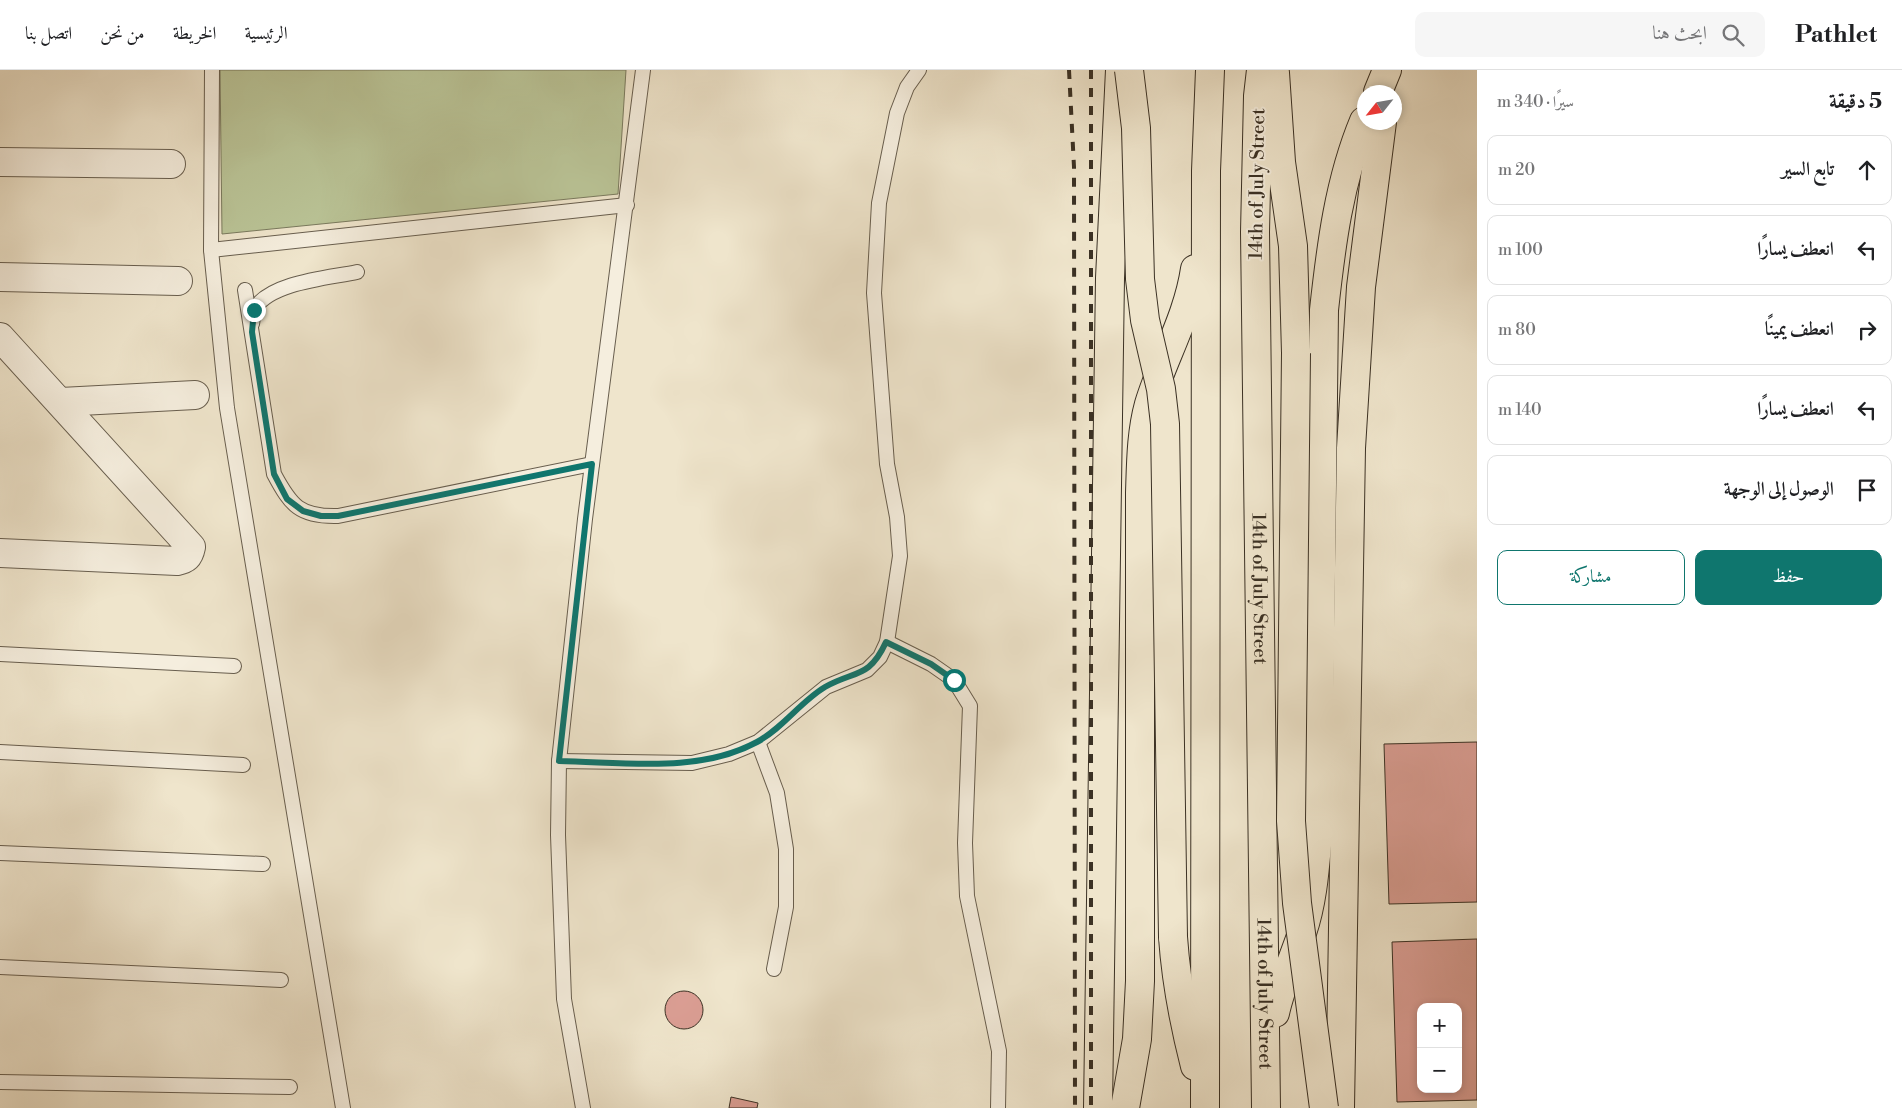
<!DOCTYPE html>
<html lang="ar">
<meta charset="utf-8">
<style>
body{margin:0;font-family:"Libre Bodoni",Amiri,serif;background:#f6f6f6;color:#202124;direction:rtl}
.controls{position:absolute;right:15px;bottom:15px;display:grid;overflow:hidden;border-radius:10px;box-shadow:0 2px 8px #0003}
.controls button{width:45px;height:45px;display:grid;place-items:center;padding:0;border:0;border-bottom:1px solid #e0e0e0;background:#fff;color:#202124;font:25px sans-serif}
.compass{position:absolute;left:1357px;top:15px;width:45px;height:45px;border-radius:50%;background:#fff;box-shadow:0 2px 8px #0003;rotate:239deg}
.stop{position:absolute;width:15px;height:15px;margin:-11px;border:4px solid #0f766e;border-radius:50%;background:#fff}
.stop.end{background:#0f766e;border-color:#fff;box-shadow:0 1px 5px #0008}
.list{margin:0;padding:0;list-style:none}
h2{display:flex;justify-content:space-between;align-items:center;height:65px;margin:0;padding:0 20px;font-size:21px}
h2 small{font-size:16px;font-weight:400;color:#757577}
.list li{display:grid;grid-template-columns:32px 1fr auto;gap:15px;align-items:center;box-sizing:border-box;height:70px;margin:0 10px 10px;padding:0 10px;border:1px solid #e0e0e0;border-radius:10px}
.list b{display:block;font-size:19px;white-space:nowrap}
.list em{font-size:16px;font-style:normal;color:#757577}
.actions{display:flex;gap:10px;padding:15px 20px}
.actions a{flex:1;padding:11px 0;border:1px solid #0f766e;border-radius:10px;text-align:center;font-size:18px;color:#0f766e}
.actions .main{background:#0f766e;color:#fff}
.icon{flex:none;width:28px;height:28px;fill:none;stroke:currentColor;stroke-width:2;stroke-linecap:round;stroke-linejoin:round}
.map{position:relative;flex:none;width:1477px;height:1038px;overflow:hidden;direction:ltr}
header{display:flex;align-items:center;gap:30px;box-sizing:border-box;height:70px;padding:0 25px;background:#fff;border-bottom:1px solid #e0e0e0}
header strong{font-size:24px}
nav{display:flex;gap:28px;margin-inline-start:auto;font-size:18px}
.search{width:350px;height:45px;background:#f6f6f6;display:flex;align-items:center;gap:12px;box-sizing:border-box;padding:0 18px;border-radius:10px;color:#757577;font-size:19px}
main{display:flex}
aside{flex:1;background:#fff}
.map>svg:first-child{display:block}
.green{fill:#bac497;stroke:#7a7a5e}
.building{fill:#db9e94;stroke:#3b3124;fill-rule:evenodd}
.lines{fill:none;stroke-linecap:round;stroke-linejoin:round}
.service-casing{stroke:#685e4e;stroke-width:16}
.minor-casing{stroke:#685e4e;stroke-width:30}
.primary-casing{stroke:#3b3124;stroke-width:30}
.service{stroke:#f5eede;stroke-width:14}
.minor{stroke:#f5eede;stroke-width:28}
.primary{stroke:#efe5cc;stroke-width:28}
.rail{stroke:#3b3124;stroke-width:4;stroke-dasharray:9 9;stroke-linecap:butt}
.primary-bridge-casing{stroke:#3b3124;stroke-width:30;stroke-linecap:butt}
.primary-bridge{stroke:#efe5cc;stroke-width:28}
.route{stroke:#0f766e;stroke-width:6}
.labels{text-anchor:middle;dominant-baseline:central;stroke-width:4;stroke-linejoin:round;paint-order:stroke}
.street-label{font-size:19px;fill:#3b3124;stroke:#f5eede}
</style>
<header>
<strong>Pathlet</strong>
<div class="search"><svg class="icon" aria-label="search" viewBox="0 0 24 24"><circle cx="10" cy="10" r="6"/><path d="M15 15l6 6"/></svg>ابحث هنا</div>
<nav><a>الرئيسية</a><a>الخريطة</a><a>من نحن</a><a>اتصل بنا</a></nav>
</header>
<main>
<aside>
<h2>5 دقيقة<small>سيرًا · 340 m</small></h2>
<ul class="list">
<li><svg class="icon" aria-label="ahead" viewBox="0 0 24 24"><path d="M12 20V5M6 11l6-6 6 6"/></svg><div><b>تابع السير</b></div><em>20 m</em></li>
<li><svg class="icon" aria-label="left" viewBox="0 0 24 24"><path d="M17 20v-9H6M10 6l-5 5 5 5"/></svg><div><b>انعطف يسارًا</b></div><em>100 m</em></li>
<li><svg class="icon" aria-label="right" viewBox="0 0 24 24"><path d="M7 20v-9h11M14 6l5 5-5 5"/></svg><div><b>انعطف يمينًا</b></div><em>80 m</em></li>
<li><svg class="icon" aria-label="left" viewBox="0 0 24 24"><path d="M17 20v-9H6M10 6l-5 5 5 5"/></svg><div><b>انعطف يسارًا</b></div><em>140 m</em></li>
<li><svg class="icon" aria-label="arrive" viewBox="0 0 24 24"><path d="M6 21V4h12l-3 4 3 4H6"/></svg><div><b>الوصول إلى الوجهة</b></div></li>
</ul>
<div class="actions"><a class="main">حفظ</a><a>مشاركة</a></div>
</aside>
<div class="map">
<svg width="1477" height="1038" viewBox="0 0 1477 1038">
<rect width="100%" height="100%" fill="#efe5cc"/>
<filter id="stains"><feTurbulence type="fractalNoise" baseFrequency=".004" numOctaves="4"/><feColorMatrix values="0 0 0 0 .2 0 0 0 0 .09 0 0 0 0 .02 0 0 0 .5 -.17"/></filter>
<radialGradient id="worn" r=".72"><stop offset=".6" stop-color="#630" stop-opacity="0"/><stop offset="1" stop-color="#630" stop-opacity=".3"/></radialGradient>
<path class="green" d="M220,0H626L618,124L222,164Z"/>
<g class="building">
<path d="M1477,672V832L1389,834L1384,674Z"/>
<path d="M1477,869V1030L1397,1032L1392,872ZM1421,937H1458V1019H1421Z"/>
<circle cx="684" cy="940" r="19"/>
<path d="M731,1027L758,1033L757,1038H729Z"/>
</g>
<g class="lines">
<g class="service-casing">
<g id="service">
<path d="M212,0L211,180L227,338L343,1038"/>
<path d="M211,180L627,135"/>
<path d="M245,220L274,404C291,436 300,447 338,446L592,394"/>
<path d="M252,254C253,249 253,242 255,238C272,212 329,208 357,202"/>
<path d="M887,572L931,594L954,610L970,636L965,773L967,826L999,981L998,1038"/>
<path d="M0,584L234,596"/>
<path d="M758,672L777,723L786,779V837L774,899"/>
<path d="M0,682L243,695"/>
<path d="M559,691L692,693L729,684L758,672L826,617L867,600L880,587L887,572L900,486L897,447L887,394L874,223L879,133L897,43L907,17L919,0"/>
<path d="M0,783L263,794"/>
<path d="M0,897L281,910"/>
<path d="M0,1012L290,1017"/>
<path d="M583,1038L564,929L558,765L559,691L585,449L643,0"/>
</g>
</g>
<g class="minor-casing">
<g id="minor">
<path d="M0,92L171,94"/>
<path d="M0,207L178,211"/>
<path d="M0,267L191,477C189,487 186,489 177,491L0,483"/>
<path d="M61,332L195,325"/>
</g>
</g>
<g class="primary-casing">
<g id="primary">
<path id="s1" d="M1261,0L1258,26L1255,162L1266,1038"/>
<path d="M1275,3L1281,92L1293,176L1296,283"/>
<path d="M1378,22L1387,0"/>
<path d="M1173,867C1176,911 1184,953 1195,996"/>
<path d="M1275,943C1281,915 1293,890 1302,863C1313,831 1315,797 1318,764L1324,240C1331,176 1339,111 1364,51"/>
<path d="M1098,1038L1110,208L1120,0"/>
<path d="M1125,1038L1137,969L1140,911V423C1141,393 1141,363 1149,334C1163,288 1188,247 1195,199"/>
<path d="M1205,1038L1206,101L1210,0"/>
<path d="M1340,1038L1351,378L1361,217L1382,52"/>
</g>
</g>
<use href="#service" class="service"/>
<use href="#minor" class="minor"/>
<use href="#primary" class="primary"/>
<g class="rail">
<path d="M1069,0L1074,97L1075,1038"/>
<path d="M1091,0V1038"/>
</g>
<g class="primary-bridge-casing">
<g id="primary-bridge">
<path d="M1129,0L1136,58L1140,209L1145,250L1161,319L1165,354L1173,867"/>
<path d="M1296,283L1291,751L1297,833L1324,1038"/>
</g>
</g>
<use href="#primary-bridge" class="primary-bridge"/>
</g>
<g class="lines">
<path class="route" d="M254,240L252,262L274,404L287,429L303,441L321,446H338L592,394L559,691C624,692 698,704 757,672C783,658 800,632 825,617C855,600 869,609 886,572L931,594L954,610"/>
</g>
<g class="labels">
<g class="street-label">
<text transform="translate(1257 114) rotate(-89)">14th of July Street</text>
<text stroke="none"><textPath href="#s1" startOffset="519">14th of July Street</textPath></text>
<text stroke="none"><textPath href="#s1" startOffset="924">14th of July Street</textPath></text>
</g>
</g>
<rect width="100%" height="100%" filter="url(#stains)"/>
<rect width="100%" height="100%" fill="url(#worn)"/>
</svg>
<div class="controls">
<button>+</button>
<button>−</button>
</div>
<svg class="compass" viewBox="-18 -18 36 36"><path d="M0-13l5 13h-10z" fill="#e53935"/><path d="M0 13l5-13h-10z" fill="#757577"/></svg>
<div class="stop" style="left:954px;top:610px"></div>
<div class="stop end" style="left:254px;top:240px"></div>
</div>
</main>
